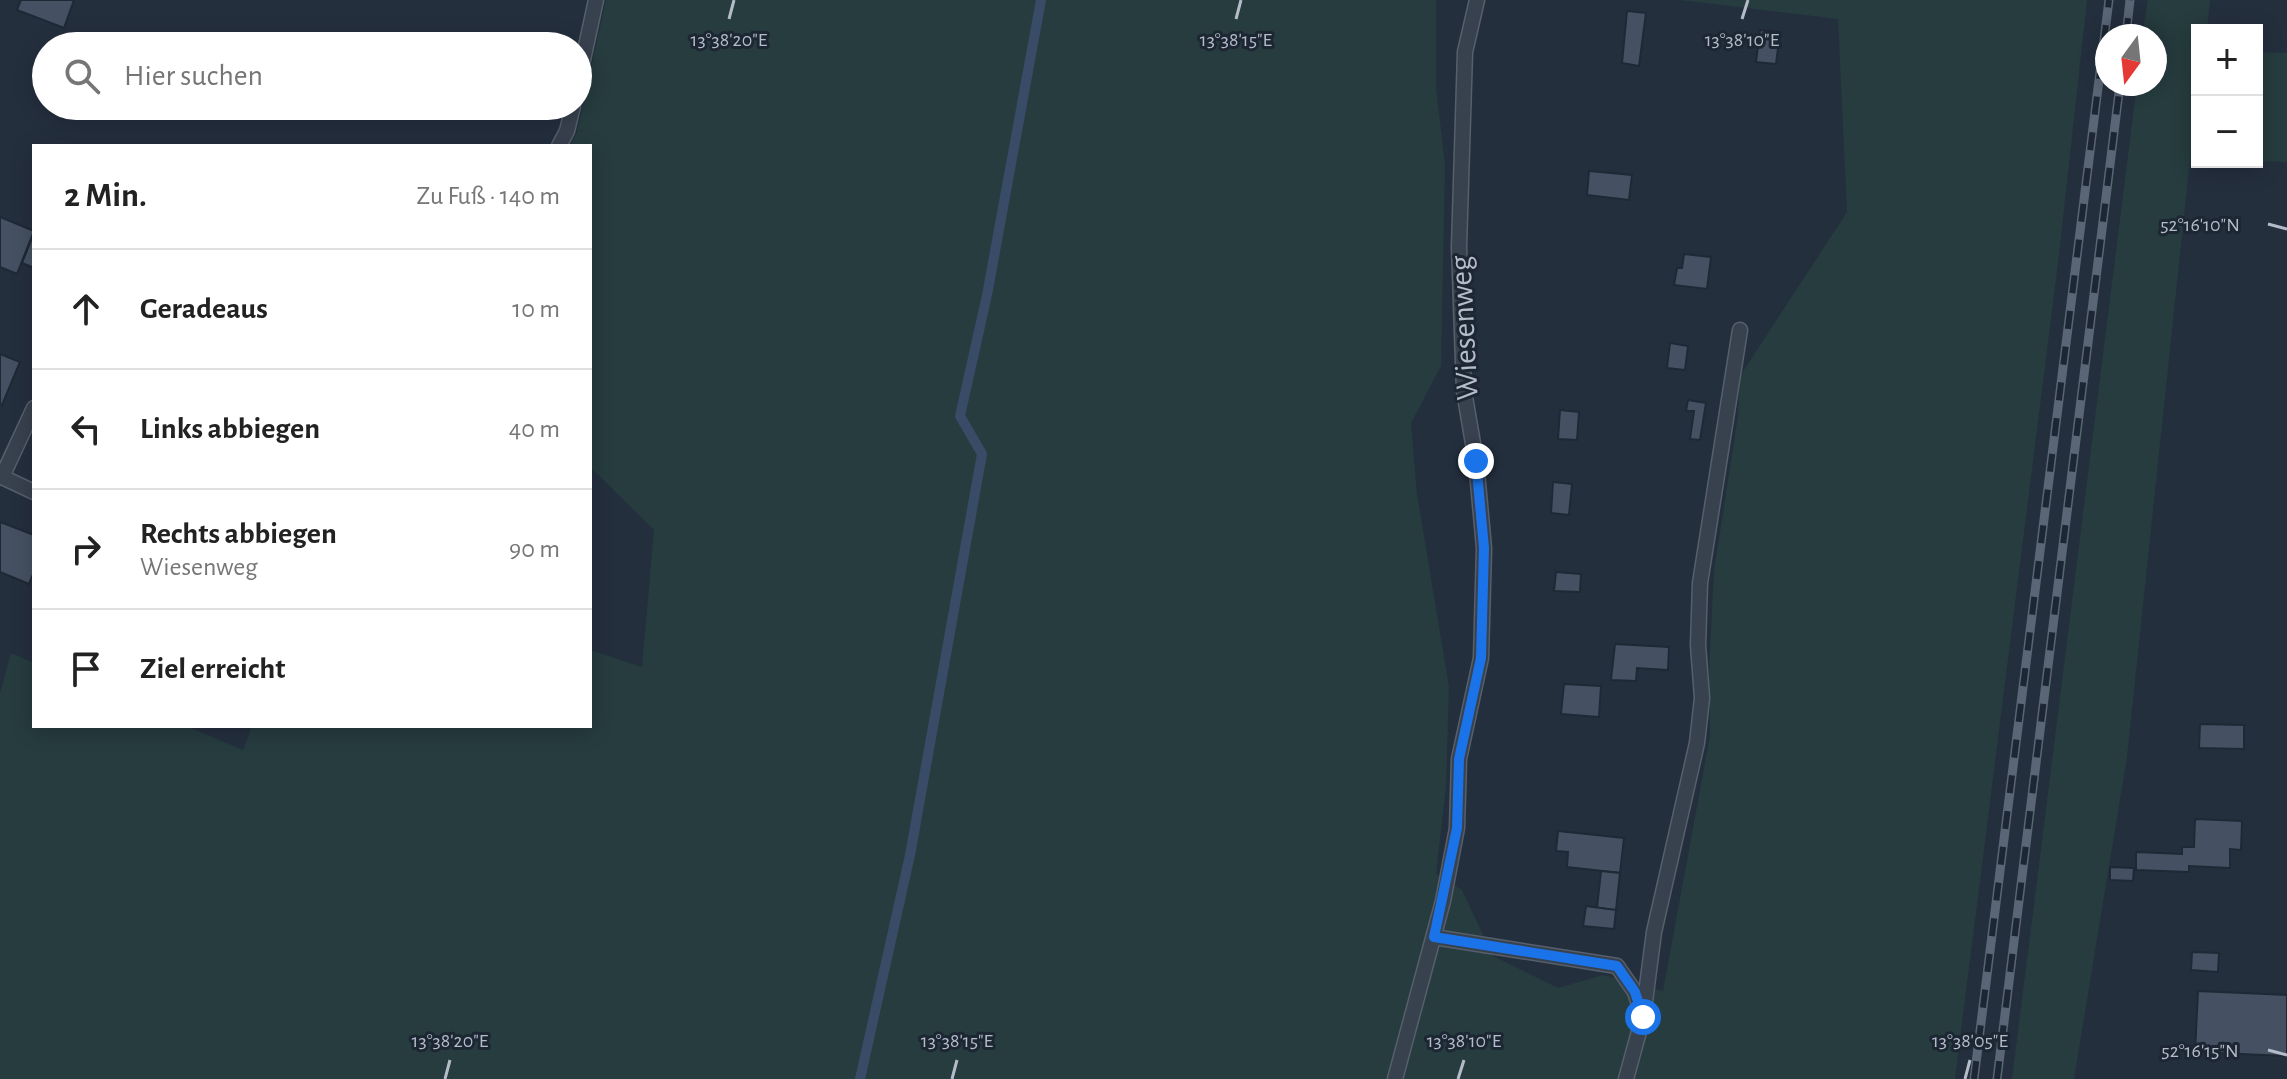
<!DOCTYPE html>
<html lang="de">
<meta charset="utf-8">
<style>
body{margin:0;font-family:"Alegreya Sans",sans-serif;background:#f6f6f6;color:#222}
.controls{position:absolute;right:24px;top:24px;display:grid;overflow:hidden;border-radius:0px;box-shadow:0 4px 20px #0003}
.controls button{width:72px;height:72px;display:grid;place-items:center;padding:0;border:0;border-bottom:2px solid #e0e0e0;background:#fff;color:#222;font:40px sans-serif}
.compass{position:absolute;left:2095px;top:24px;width:72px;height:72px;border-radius:50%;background:#fff;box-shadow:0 4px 20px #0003;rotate:195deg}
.stop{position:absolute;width:24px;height:24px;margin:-18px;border:6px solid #1a73e8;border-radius:50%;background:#fff}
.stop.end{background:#1a73e8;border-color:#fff;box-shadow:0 2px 8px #0008}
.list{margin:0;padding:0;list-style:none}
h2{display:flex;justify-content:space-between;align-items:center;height:104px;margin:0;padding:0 32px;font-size:34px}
h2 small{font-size:26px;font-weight:400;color:#767676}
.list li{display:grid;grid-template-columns:52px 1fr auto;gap:24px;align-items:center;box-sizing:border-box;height:120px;padding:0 32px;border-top:2px solid #e0e0e0}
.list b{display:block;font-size:30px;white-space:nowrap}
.list p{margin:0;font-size:26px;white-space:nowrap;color:#767676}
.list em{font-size:26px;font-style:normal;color:#767676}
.icon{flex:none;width:44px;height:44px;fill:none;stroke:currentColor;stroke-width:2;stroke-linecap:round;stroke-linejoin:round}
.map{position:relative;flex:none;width:2287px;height:1079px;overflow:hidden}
.search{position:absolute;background:#fff;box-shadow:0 4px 20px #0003;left:32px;top:32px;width:560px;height:88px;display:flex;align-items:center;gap:20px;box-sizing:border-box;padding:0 28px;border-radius:44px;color:#767676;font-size:30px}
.panel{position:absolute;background:#fff;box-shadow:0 4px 20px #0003;left:32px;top:144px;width:560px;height:584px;border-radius:0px}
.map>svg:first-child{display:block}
.green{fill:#263c3f}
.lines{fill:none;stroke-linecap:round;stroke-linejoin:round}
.stream{stroke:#394c67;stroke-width:10}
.building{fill:#455162;stroke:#1f2835;stroke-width:2}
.lane-casing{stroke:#565f6c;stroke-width:17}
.lane{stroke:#38414e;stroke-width:14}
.rail-casing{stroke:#5a6575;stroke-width:9}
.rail{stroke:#1d2633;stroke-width:6;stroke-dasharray:18;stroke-linecap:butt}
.route{stroke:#1a73e8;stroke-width:10}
.ticks{fill:none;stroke:#b4bcc9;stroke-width:3}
.labels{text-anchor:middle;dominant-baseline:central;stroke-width:6;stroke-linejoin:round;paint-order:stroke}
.street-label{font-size:32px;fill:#b4bcc9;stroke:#1d2633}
.ticks-label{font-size:20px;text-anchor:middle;fill:#b4bcc9;stroke:#1d2633;stroke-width:6;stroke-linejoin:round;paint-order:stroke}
</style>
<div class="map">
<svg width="2287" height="1079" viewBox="0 0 2287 1079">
<rect width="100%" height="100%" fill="#242f3e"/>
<g class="green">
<path d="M606,0H1436V87L1445,166L1441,366L1411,423L1417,494L1449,687L1446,787L1436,874L1462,890L1493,956L1558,988L1603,975L1663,991L1710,736L1709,669L1714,571L1738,416L1740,376L1847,212L1838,19L1680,0H2087L2059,255L1955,1079H0V693L11,653L34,663V726H186L243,750L252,726H590V650L642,667L654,530L590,467V146H570L577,132Z"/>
<path d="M2148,0H2210L2207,30H2197V159H2190L2127,757L2074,1079H2012L2137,84H2155V36H2142Z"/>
<path d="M2257,52L2287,53V162L2257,161Z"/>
</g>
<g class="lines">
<path class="stream" d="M860,1079L910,855L982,454L960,416L987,295L1041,0"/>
</g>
<g class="building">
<path d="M21,0H74L64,28L17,10Z"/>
<path d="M1627,11L1646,13L1639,66L1622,63Z"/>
<path d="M1760,30L1780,32L1776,64L1756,62Z"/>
<path d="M1589,171L1632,175L1629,200L1587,195Z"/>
<path d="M0,217L34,231L17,274L0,267Z"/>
<path d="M34,233V268L22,263Z"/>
<path d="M1684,254L1711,257L1707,289L1674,285L1677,268H1682Z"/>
<path d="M1670,343L1688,346L1685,370L1667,368Z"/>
<path d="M0,354L20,362L2,405L0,404Z"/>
<path d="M1688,400L1706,403L1700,440L1690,439L1694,411H1686Z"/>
<path d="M1560,410L1579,412L1577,440L1558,439Z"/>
<path d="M1553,482L1572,484L1569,515L1551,513Z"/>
<path d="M0,522L34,535V572L29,584L0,572Z"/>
<path d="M1556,572L1581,574L1580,592L1554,591Z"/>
<path d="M1615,644L1669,647L1668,670L1637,668L1636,681L1611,680Z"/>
<path d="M1564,684L1601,686L1599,717L1561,714Z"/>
<path d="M2200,724L2244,725V749L2199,748Z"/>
<path d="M2195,819L2242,821L2241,850L2230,849V868L2189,866V872L2136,870V852L2182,854V847H2194Z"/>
<path d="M1558,831L1624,838L1620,873L1567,867L1568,852L1556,851Z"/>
<path d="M2110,867L2134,868L2133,881L2110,880Z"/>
<path d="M1601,871L1620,873L1616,910L1597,908Z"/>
<path d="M1586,906L1616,910L1614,929L1583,926Z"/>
<path d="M2192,952L2219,953L2218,972L2191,970Z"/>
<path d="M2198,991L2287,995V1056L2195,1052Z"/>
</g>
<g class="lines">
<g class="lane-casing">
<g id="lane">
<path d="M578,83L596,0"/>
<path d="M559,146L567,131L573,106"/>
<path d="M0,476L34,492"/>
<path d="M2,477L34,408"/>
<path d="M1434,937L1617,966L1635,992L1642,1013"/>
<path d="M1395,1079L1443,901L1457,828L1459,759L1481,658L1484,548L1476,461L1464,391L1459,247L1465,52L1477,0"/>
<path d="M1626,1079L1643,1017L1654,932L1697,743L1702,698L1698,645L1700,583L1740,330"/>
</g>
</g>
<use href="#lane" class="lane"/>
<g class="rail-casing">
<g id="rail">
<path d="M2126,36L2130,0"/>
<path d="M1974,1079L2109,0"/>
<path d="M1997,1079L2120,84"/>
</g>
</g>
<use href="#rail" class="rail"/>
</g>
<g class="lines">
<path class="route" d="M1476,461L1484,548L1481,658L1459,759L1457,828L1434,937L1617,966L1635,992L1643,1017"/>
</g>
<path class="ticks" d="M729,19L734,0M1236,19L1241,0M1742,19L1748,0M2268,224L2287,229M2268,1050L2287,1055M445,1079L450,1060M952,1079L957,1060M1458,1079L1464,1060M1965,1079L1970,1060"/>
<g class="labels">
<g class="street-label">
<text transform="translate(1464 328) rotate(-93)">Wiesenweg</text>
</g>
</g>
<g class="ticks-label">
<text x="729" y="46">13°38'20"E</text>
<text x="1236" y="46">13°38'15"E</text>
<text x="1742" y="46">13°38'10"E</text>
<text x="2200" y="231">52°16'10"N</text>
<text x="450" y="1047">13°38'20"E</text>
<text x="957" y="1047">13°38'15"E</text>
<text x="1464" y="1047">13°38'10"E</text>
<text x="1970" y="1047">13°38'05"E</text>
<text x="2200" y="1057">52°16'15"N</text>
</g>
</svg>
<div class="controls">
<button>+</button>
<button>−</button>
</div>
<svg class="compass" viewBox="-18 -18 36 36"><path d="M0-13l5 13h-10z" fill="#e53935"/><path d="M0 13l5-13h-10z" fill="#767676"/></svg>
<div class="stop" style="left:1643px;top:1017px"></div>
<div class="stop end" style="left:1476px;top:461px"></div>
<div class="search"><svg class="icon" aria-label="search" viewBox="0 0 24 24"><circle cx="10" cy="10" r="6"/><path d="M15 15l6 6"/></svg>Hier suchen</div>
<section class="panel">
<h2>2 Min.<small>Zu Fuß · 140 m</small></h2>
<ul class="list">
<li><svg class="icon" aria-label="ahead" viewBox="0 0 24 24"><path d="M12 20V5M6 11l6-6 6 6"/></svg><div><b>Geradeaus</b></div><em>10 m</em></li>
<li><svg class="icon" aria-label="left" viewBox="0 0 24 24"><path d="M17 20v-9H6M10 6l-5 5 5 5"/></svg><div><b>Links abbiegen</b></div><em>40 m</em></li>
<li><svg class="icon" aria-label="right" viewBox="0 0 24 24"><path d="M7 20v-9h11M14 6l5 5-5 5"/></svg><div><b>Rechts abbiegen</b><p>Wiesenweg</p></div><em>90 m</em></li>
<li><svg class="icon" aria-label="arrive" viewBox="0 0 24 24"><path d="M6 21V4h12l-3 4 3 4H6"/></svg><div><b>Ziel erreicht</b></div></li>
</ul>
</section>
</div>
